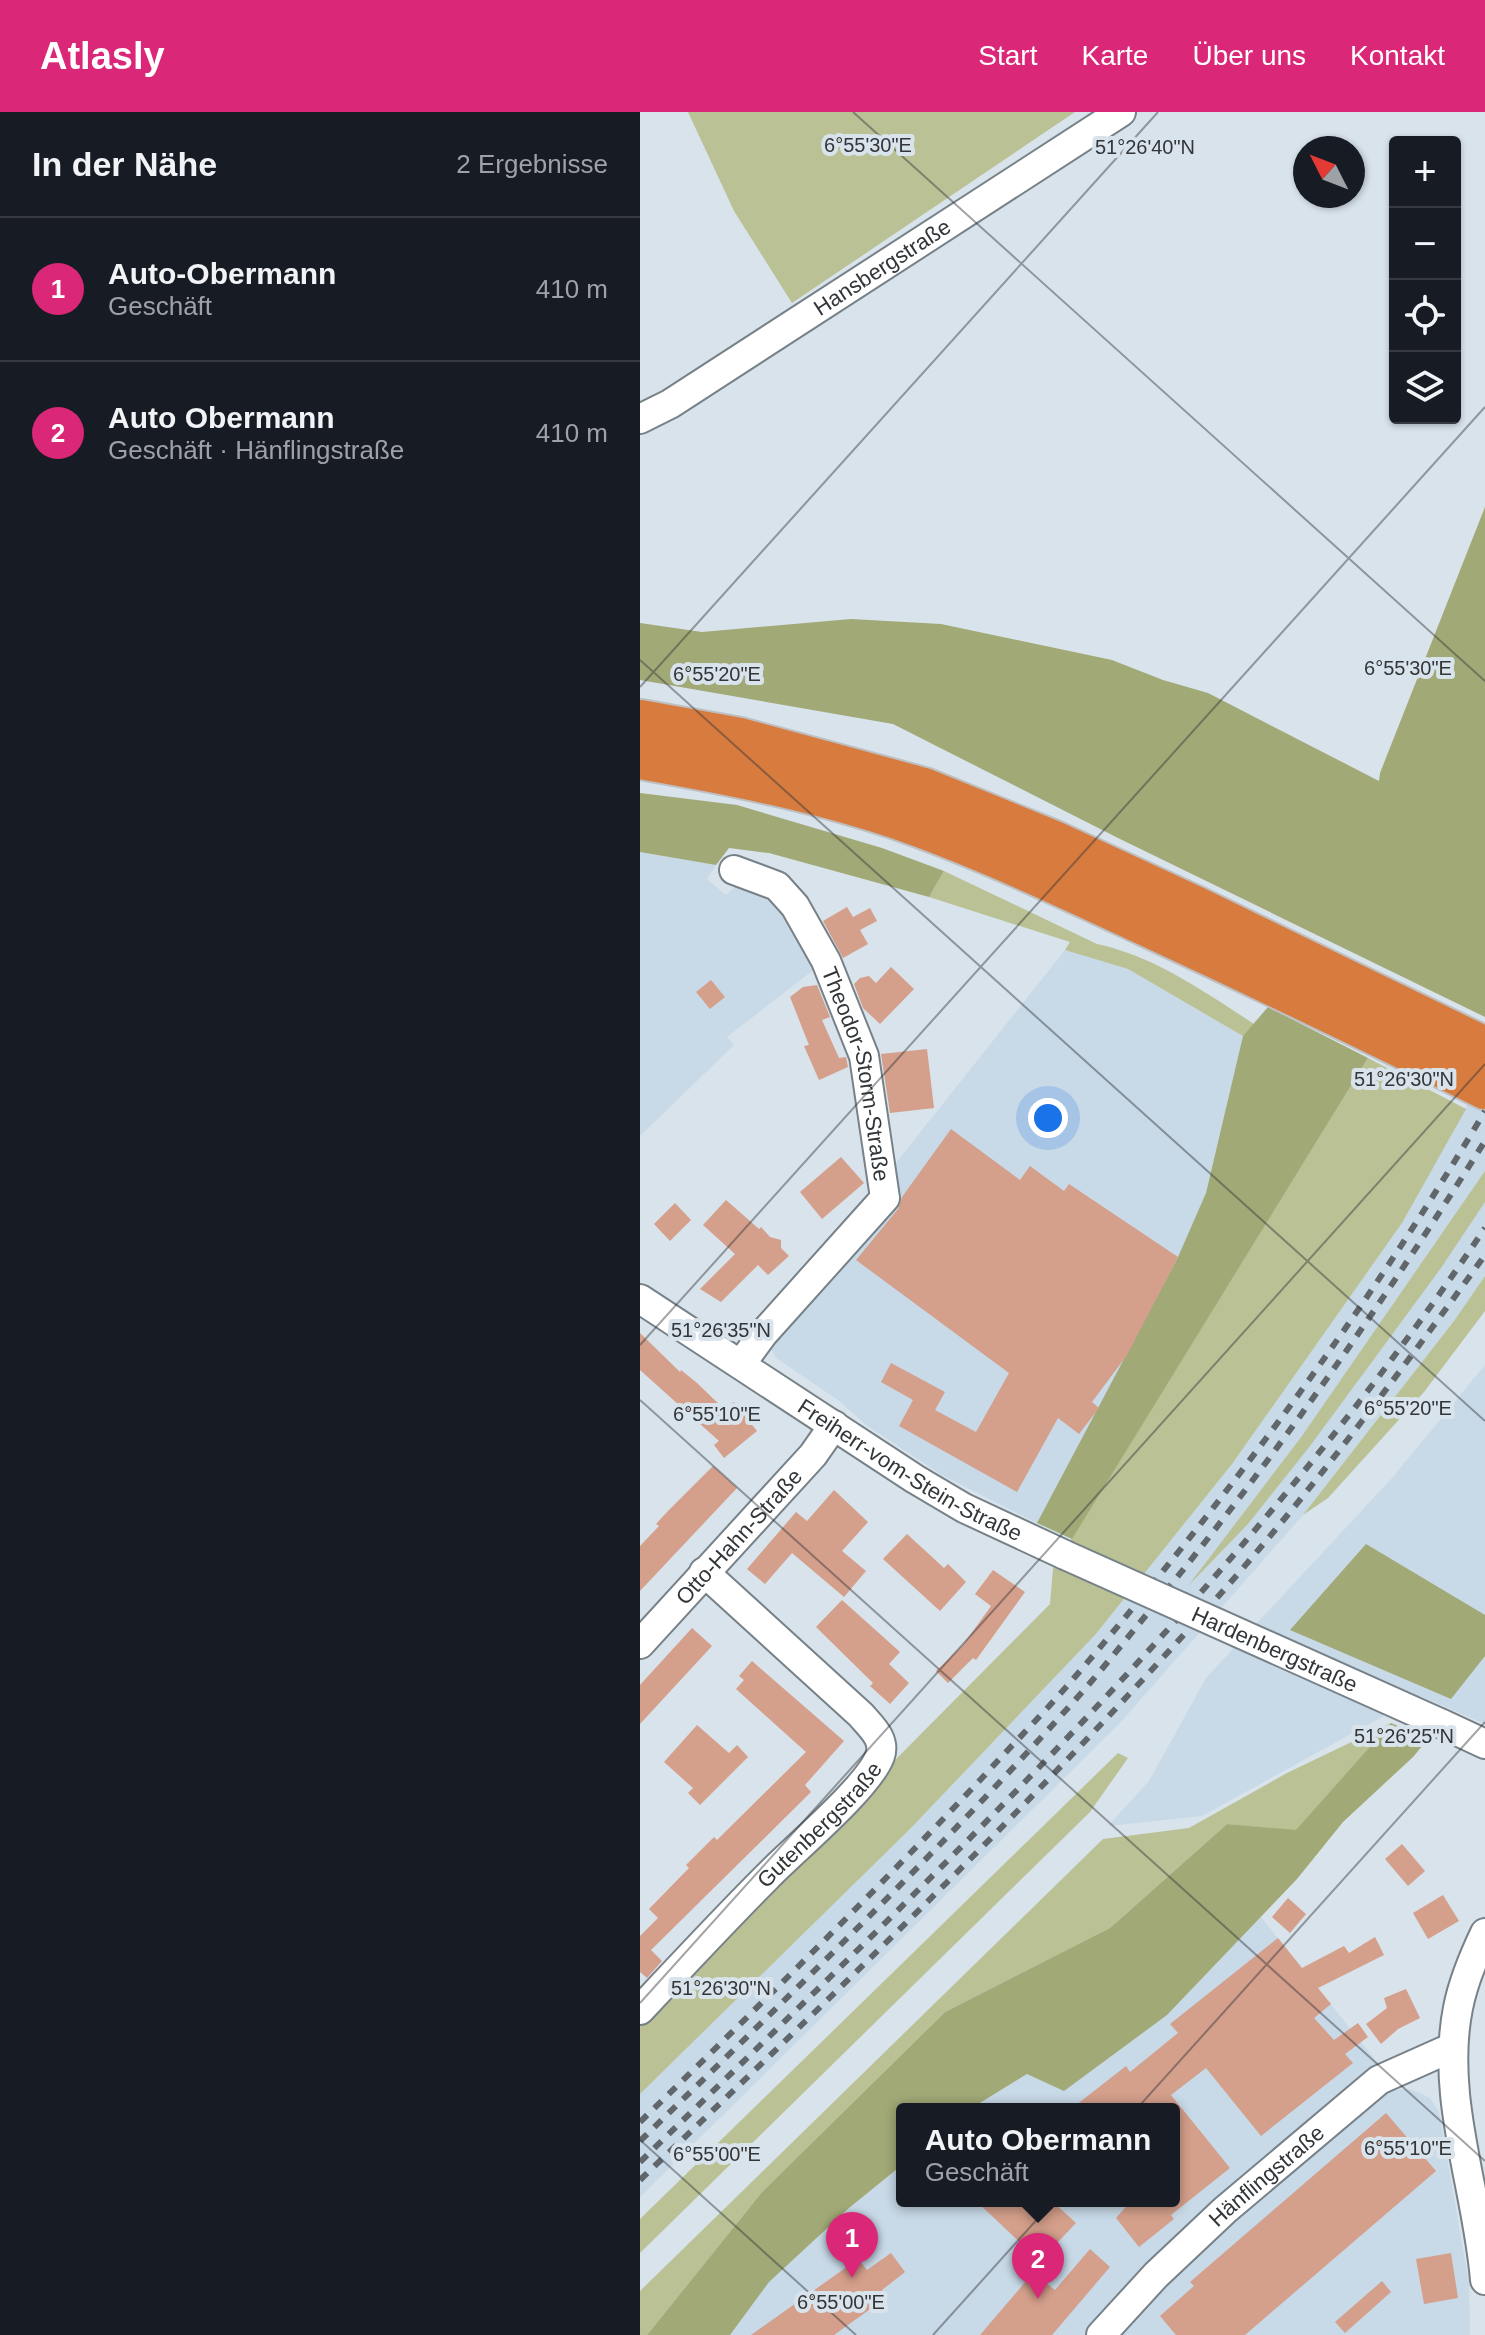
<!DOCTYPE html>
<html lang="de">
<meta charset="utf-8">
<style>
body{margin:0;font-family:Arial,sans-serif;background:#242831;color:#f1f3f6}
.controls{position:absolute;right:24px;top:24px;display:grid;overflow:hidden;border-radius:8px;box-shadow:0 2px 6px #0004}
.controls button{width:72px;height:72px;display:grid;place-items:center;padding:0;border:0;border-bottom:2px solid #363941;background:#171b24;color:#f1f3f6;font:40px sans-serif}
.compass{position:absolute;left:653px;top:24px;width:72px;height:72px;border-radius:50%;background:#171b24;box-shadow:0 2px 6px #0004;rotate:312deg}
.you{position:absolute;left:408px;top:1006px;width:28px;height:28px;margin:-20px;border:6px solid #fff;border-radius:50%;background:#1a73e8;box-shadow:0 0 0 12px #1a73e833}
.badge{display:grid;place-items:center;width:52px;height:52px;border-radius:50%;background:#db2777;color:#fff;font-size:26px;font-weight:700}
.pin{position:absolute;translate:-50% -66px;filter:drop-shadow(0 2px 4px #0008)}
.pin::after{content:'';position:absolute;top:42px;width:28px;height:24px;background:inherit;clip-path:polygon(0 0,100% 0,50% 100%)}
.popup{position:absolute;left:256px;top:1991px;width:284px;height:104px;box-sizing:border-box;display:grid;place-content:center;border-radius:8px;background:#171b24;filter:drop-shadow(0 2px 6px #0005);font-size:26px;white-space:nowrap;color:#9ea1a6}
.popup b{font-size:30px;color:#f1f3f6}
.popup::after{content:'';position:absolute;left:50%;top:100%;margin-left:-16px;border:16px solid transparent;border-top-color:#171b24}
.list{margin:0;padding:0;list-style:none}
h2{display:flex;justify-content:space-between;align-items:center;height:104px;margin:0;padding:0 32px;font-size:34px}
h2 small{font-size:26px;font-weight:400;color:#9ea1a6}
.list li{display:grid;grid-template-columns:52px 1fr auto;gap:24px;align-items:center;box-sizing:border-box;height:144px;padding:0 32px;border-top:2px solid #363941}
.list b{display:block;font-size:30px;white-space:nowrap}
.list p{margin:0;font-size:26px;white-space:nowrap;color:#9ea1a6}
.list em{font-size:26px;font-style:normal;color:#9ea1a6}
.icon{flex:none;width:44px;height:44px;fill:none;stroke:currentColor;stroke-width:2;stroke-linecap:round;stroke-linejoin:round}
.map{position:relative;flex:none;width:845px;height:2223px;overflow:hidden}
header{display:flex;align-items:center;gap:48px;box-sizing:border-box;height:112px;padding:0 40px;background:#db2777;color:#fff}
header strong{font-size:38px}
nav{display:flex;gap:44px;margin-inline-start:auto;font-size:28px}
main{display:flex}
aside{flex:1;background:#171b24}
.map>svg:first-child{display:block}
.built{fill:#c8d9e7}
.green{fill:#bac195}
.forest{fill:#a1a976}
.building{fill:#d49f8b}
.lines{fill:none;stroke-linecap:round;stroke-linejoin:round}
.minor-casing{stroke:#778188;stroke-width:32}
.highway-casing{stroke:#bdbfc0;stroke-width:44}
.minor{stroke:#fff;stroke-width:28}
.highway{stroke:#d77b3e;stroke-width:40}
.rail{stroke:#60666a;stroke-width:6;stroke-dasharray:10 10;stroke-linecap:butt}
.minor-bridge-casing{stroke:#778188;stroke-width:32;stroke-linecap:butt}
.minor-bridge{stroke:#fff;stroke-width:28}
.ticks{fill:none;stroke:#323639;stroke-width:2;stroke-opacity:0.45}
.labels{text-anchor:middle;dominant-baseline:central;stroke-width:8;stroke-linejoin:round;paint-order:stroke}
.street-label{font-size:22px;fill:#323639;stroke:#d9e3eb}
.ticks-label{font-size:20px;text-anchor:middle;fill:#323639;stroke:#d9e3eb;stroke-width:8;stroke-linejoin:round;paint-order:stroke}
</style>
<header>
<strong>Atlasly</strong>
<nav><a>Start</a><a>Karte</a><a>Über uns</a><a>Kontakt</a></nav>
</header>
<main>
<aside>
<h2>In der Nähe<small>2 Ergebnisse</small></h2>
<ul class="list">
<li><span class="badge">1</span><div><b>Auto-Obermann</b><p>Geschäft</p></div><em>410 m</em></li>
<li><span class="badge">2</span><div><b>Auto Obermann</b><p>Geschäft · Hänflingstraße</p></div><em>410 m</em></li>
</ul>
</aside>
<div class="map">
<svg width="845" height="2223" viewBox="0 0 845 2223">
<rect width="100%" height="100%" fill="#d9e3eb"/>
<g class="built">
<path d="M0,740L76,753L67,767L86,783L96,774L108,773L135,782L181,852L87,925L94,933L0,1024Z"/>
<path d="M425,838L488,857L603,924L566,1081L538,1145L397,1411L302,1363L226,1313L198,1288L136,1246L131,1237L133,1230L248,1061Z"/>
<path d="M845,961V1164L814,1209L663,1403L480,1611L0,2085V1982L270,1717L455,1523L592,1352L762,1111Z"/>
<path d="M845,1253V1612L780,1584L562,1704L468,1714L509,1669L566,1566L753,1365Z"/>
<path d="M621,1805L737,1950L756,1978L769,1977L780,1981L790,1986L799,2000L829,2171L830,2223H90L129,2170L209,2096L262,2053V2089H534V1997H330L387,1962L527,1903Z"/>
</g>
<g class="green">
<path d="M48,0H435L152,191L94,99Z"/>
<path d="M304,759L457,832C514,844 565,880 614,912L603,924L488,857L425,838L430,830L289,785Z"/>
<path d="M728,946L826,997L762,1111L592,1352L455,1523L270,1717L0,1982V1912L133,1771L410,1492L413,1457Z"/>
<path d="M845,1059V1090L801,1156L670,1334L608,1412L548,1474L662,1324Z"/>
<path d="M845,1164V1199L784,1280L688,1386L663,1403L814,1209Z"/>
<path d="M751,1611L656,1719L587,1712L470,1816L305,1900L122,2080L7,2223H0V2179L463,1727L549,1716L647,1661Z"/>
<path d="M478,1641L488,1646L450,1700L0,2141V2107Z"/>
</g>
<g class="forest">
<path d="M845,395V905L478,726L253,612L0,568V511L62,520L211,507L301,512L472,548L523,568L568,581L739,669L740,661Z"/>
<path d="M0,681L97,693L242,736L304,759L289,785L129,741L89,736L76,753L0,740Z"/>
<path d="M628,895L728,946L432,1427L397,1411L538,1145L566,1081L603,924Z"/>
<path d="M726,1432L845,1503V1544L811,1587L650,1518Z"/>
<path d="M751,1611L788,1627L773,1645L703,1710L657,1767L527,1903L424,1979L387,1962L330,1997H262V2053L209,2096L129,2170L90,2223H7L122,2080L305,1900L470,1816L587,1712L656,1718Z"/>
</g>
<g class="building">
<path d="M207,795L213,805L230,796L237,809L220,818L228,832L203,846L183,809Z"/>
<path d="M251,855L274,877L240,912L223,896L214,872L220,866L229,864L236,871Z"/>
<path d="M71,868L85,885L70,897L56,880Z"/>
<path d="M177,873L190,905L182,908L199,946L206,945L208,955L179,968L164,934L169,933L150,885L163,875Z"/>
<path d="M287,937L294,996L250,1001L241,942Z"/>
<path d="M311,1017L380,1068L390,1054L424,1079L429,1072L538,1145L487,1243L452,1290L459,1296L439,1322L418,1306L377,1380L259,1314L273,1288L241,1270L251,1251L305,1280L295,1298L336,1320L369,1261L216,1148L258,1097L262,1085Z"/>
<path d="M201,1045L224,1071L182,1107L160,1080Z"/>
<path d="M86,1088L119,1117L121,1115L130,1125L141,1128V1136L149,1144L128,1163L118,1153L81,1190L60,1177L95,1142L63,1113Z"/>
<path d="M35,1091L51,1108L30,1129L14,1112Z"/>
<path d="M0,1221L40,1260L41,1258L57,1271L84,1297L94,1290L117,1319L84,1346L74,1333L79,1329L0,1258Z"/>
<path d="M73,1354L97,1376L0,1479V1434L19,1414L16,1412L27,1400Z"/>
<path d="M194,1378L228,1410L202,1439L226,1459L204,1485L152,1441L125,1472L107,1457L156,1400L167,1409Z"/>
<path d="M267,1422L304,1456L308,1452L326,1470L300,1499L243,1447Z"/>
<path d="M353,1458L385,1480L336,1548L333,1546L308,1571L296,1559L323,1533L351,1494L335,1482Z"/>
<path d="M202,1488L260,1540L249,1552L269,1571L250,1592L230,1574L233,1571L176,1515Z"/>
<path d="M52,1516L72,1534L0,1612V1573Z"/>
<path d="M112,1549L204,1629L165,1673L171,1680L11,1838L22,1849L7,1866L0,1860V1824L18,1806L9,1797L49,1756L46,1753L74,1725L77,1728L166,1640L96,1577L104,1568L99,1564Z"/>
<path d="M57,1613L89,1641L97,1633L108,1645L60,1693L48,1681L53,1676L24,1650Z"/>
<path d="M762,1732L785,1759L768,1774L745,1747Z"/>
<path d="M803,1783L819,1809L788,1827L773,1801Z"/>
<path d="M648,1786L666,1802L650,1821L632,1805Z"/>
<path d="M735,1825L744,1843L678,1876L691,1892L674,1906L694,1928L718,1911L728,1925L705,1942L713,1951L621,2024L566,1956L531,1983L590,2056L531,2103L534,2107L499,2135L476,2106L491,2089H534V1997H431L486,1954L490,1960L538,1921L530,1912L638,1826L662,1856L704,1834L709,1841Z"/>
<path d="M766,1877L780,1906L758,1917L741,1932L726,1912L747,1896L744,1886Z"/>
<path d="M746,2001L796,2059L605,2223H536L520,2204L554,2174L550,2170Z"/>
<path d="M336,2089H412L436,2111L400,2149Z"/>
<path d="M450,2137L470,2155L412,2223H340L393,2161L415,2178Z"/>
<path d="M251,2141L265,2160L242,2178L247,2185L194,2223H111L218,2147L227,2158Z"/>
<path d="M811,2141L818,2186L784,2192L776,2147Z"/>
<path d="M742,2169L751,2180L705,2221L695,2210Z"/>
</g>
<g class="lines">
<g class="minor-casing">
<g id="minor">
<path id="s1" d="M0,307L30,292L481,0"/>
<path id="s2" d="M94,758L137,774L155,794L186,849L224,944L245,1086L123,1222L101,1252"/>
<path id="s3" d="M0,1187L275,1367L324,1396L425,1443"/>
<path id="s4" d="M0,1532L173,1343L194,1313"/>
<path d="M800,1611L845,1632"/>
<path d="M845,1821C834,1844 823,1870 818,1896C800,1986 838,2078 845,2168"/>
<path id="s5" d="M0,1898C42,1853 84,1808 127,1765C153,1738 228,1676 240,1644C246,1627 231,1615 221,1603L64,1460"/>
<path id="s6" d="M461,2223L516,2163L585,2098L739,1968L813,1935"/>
</g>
</g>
<g class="highway-casing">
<g id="highway">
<path d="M0,608L100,626L284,676L412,728L557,795L845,935"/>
<path d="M0,647C91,663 184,681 271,712C351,741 429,778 506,814C620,867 733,921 845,977"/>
</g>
</g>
<use href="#minor" class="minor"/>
<use href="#highway" class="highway"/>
<g class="rail">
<path d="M0,2010C116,1897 231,1784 342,1666C370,1635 400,1605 428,1573C582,1394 725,1202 845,999"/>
<path d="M0,2029C148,1885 298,1741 436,1587C462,1558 487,1526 512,1496C634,1348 743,1191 845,1029"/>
<path d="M0,2050C301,1757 610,1467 845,1116"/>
<path d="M0,2068C202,1875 405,1681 590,1471C681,1367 764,1255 845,1143"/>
</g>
<g class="minor-bridge-casing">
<g id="minor-bridge">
<path id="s7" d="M425,1443L800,1611"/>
</g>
</g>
<use href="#minor-bridge" class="minor-bridge"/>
</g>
<path class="ticks" d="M213,0L845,569M0,548L845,1309M0,575L518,0M0,1233L845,295M0,1288L845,2049M0,1891L845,952M0,2028L216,2223M293,2223L845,1610"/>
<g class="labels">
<g class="street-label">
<text stroke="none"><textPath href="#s1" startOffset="286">Hansbergstraße</textPath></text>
<text stroke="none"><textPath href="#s2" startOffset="254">Theodor-Storm-Straße</textPath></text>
<text stroke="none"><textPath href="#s3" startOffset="320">Freiherr-vom-Stein-Straße</textPath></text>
<text stroke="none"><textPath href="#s4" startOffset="146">Otto-Hahn-Straße</textPath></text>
<text stroke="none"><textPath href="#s7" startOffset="230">Hardenbergstraße</textPath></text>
<text stroke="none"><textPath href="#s5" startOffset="258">Gutenbergstraße</textPath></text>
<text stroke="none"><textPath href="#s6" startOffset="230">Hänflingstraße</textPath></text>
</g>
</g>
<g class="ticks-label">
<text x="228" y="40">6°55'30"E</text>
<text x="505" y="42">51°26'40"N</text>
<text x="768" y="563">6°55'30"E</text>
<text x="77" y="569">6°55'20"E</text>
<text x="764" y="974">51°26'30"N</text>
<text x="81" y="1225">51°26'35"N</text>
<text x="768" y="1303">6°55'20"E</text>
<text x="77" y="1309">6°55'10"E</text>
<text x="764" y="1631">51°26'25"N</text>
<text x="81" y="1883">51°26'30"N</text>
<text x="768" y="2043">6°55'10"E</text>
<text x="77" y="2049">6°55'00"E</text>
<text x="201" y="2197">6°55'00"E</text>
</g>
</svg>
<div class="controls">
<button>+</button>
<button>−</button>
<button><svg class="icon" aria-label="locate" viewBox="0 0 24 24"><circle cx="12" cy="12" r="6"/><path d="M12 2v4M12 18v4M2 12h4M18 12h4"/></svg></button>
<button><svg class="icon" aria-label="layers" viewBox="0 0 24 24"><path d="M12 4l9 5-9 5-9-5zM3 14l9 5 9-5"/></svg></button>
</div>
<svg class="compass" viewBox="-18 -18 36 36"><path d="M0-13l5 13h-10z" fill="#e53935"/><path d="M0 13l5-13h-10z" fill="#9ea1a6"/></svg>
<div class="you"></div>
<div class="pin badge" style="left:212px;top:2166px">1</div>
<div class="pin badge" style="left:398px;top:2187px">2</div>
<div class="popup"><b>Auto Obermann</b>Geschäft</div>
</div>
</main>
